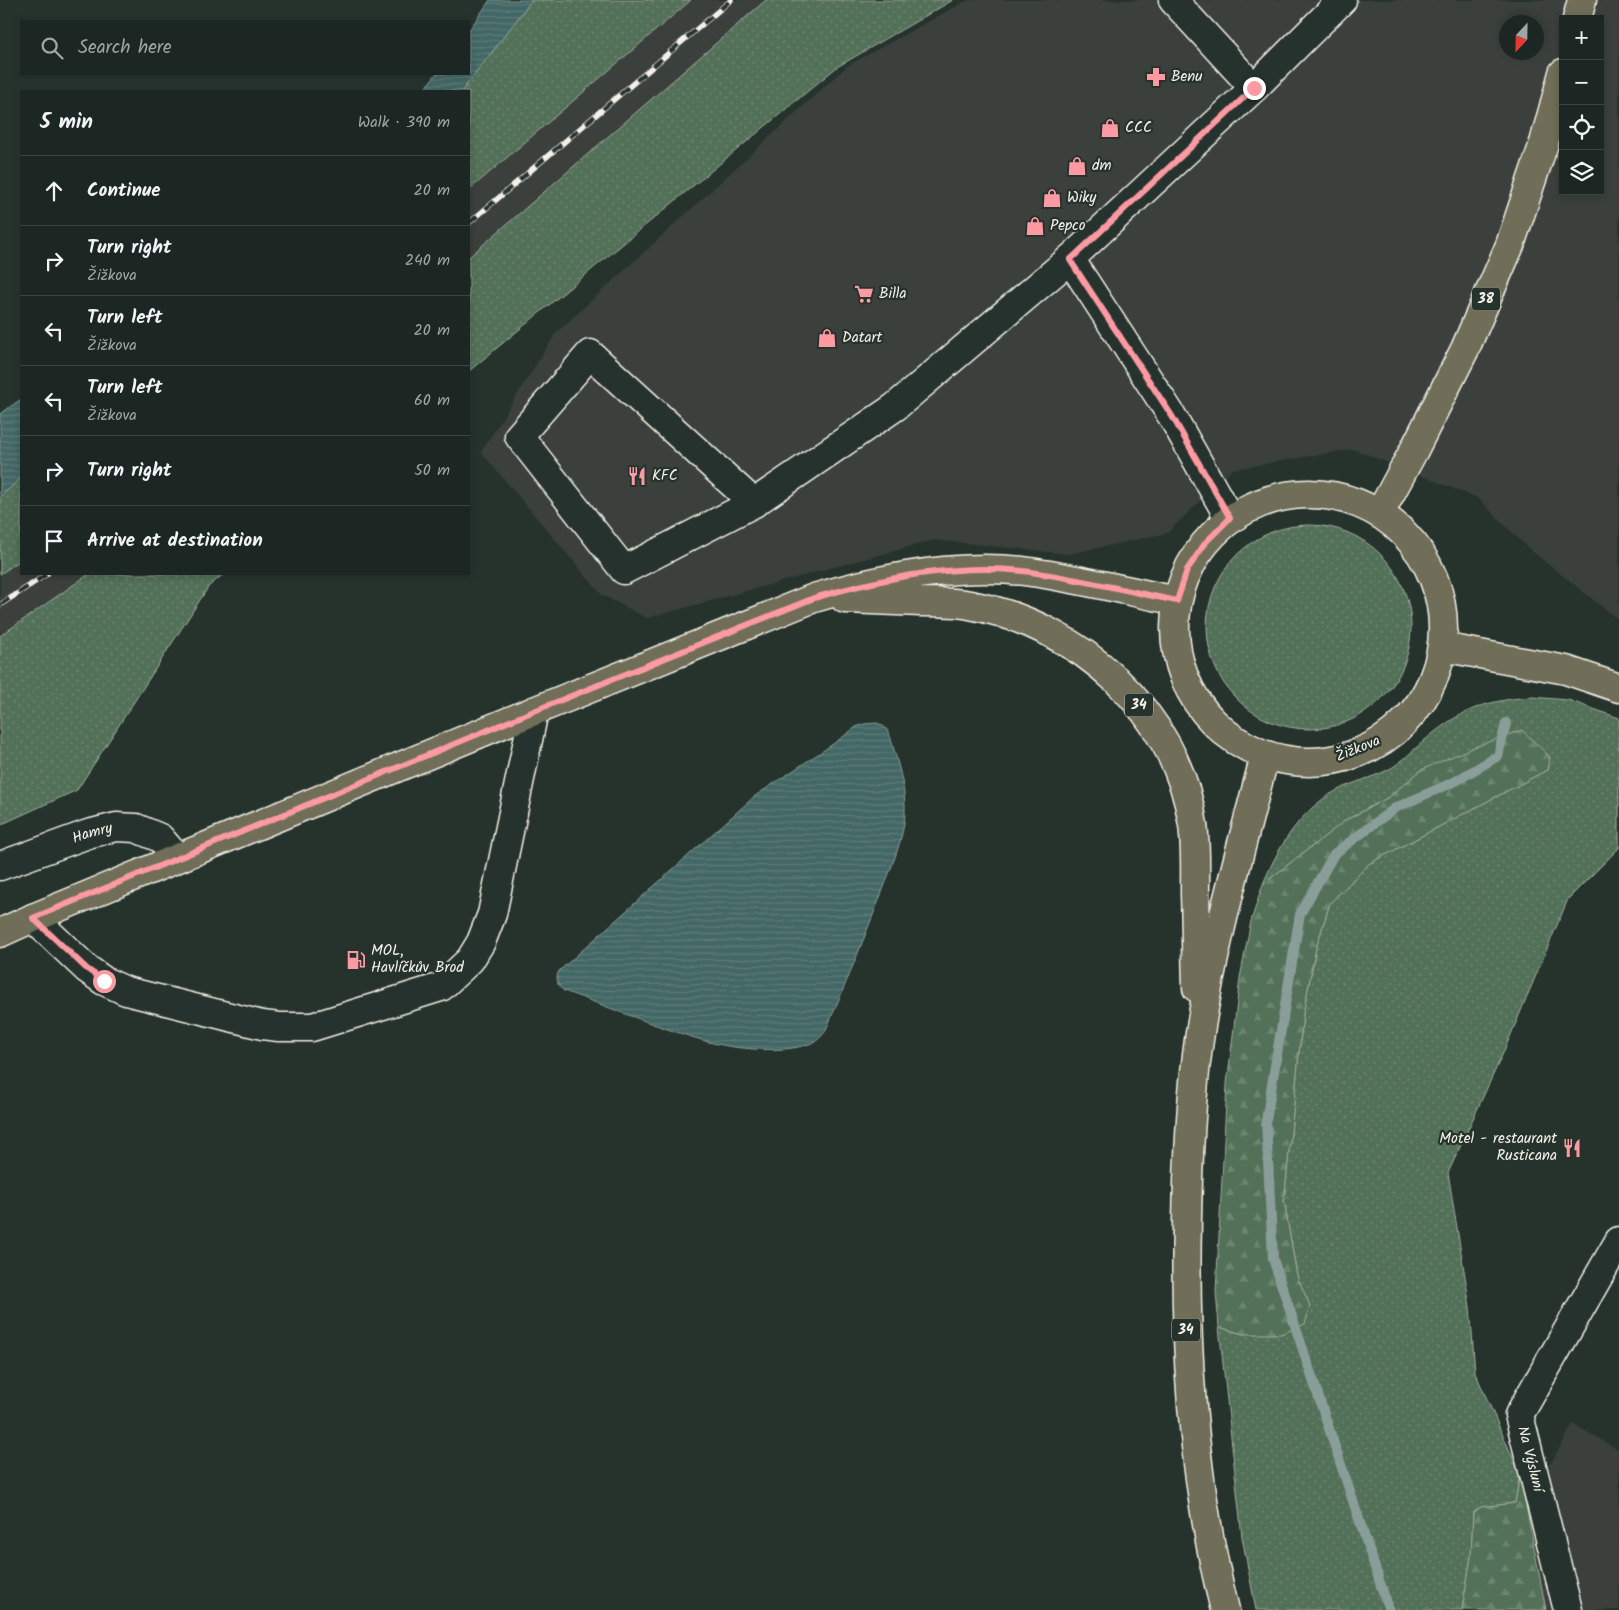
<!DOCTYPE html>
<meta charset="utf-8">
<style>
body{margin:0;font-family:Kalam,sans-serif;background:#252e2a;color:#f1f3f6}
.controls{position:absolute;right:15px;top:15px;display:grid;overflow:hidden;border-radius:0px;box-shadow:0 2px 8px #0003}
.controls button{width:45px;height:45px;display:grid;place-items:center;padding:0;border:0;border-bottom:1px solid #3a4340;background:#1c2622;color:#f1f3f6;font:25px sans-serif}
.compass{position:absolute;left:1499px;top:15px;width:45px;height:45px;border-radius:50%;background:#1c2622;box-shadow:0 2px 8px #0003;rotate:202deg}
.stop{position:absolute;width:15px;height:15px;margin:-11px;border:4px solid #ff9aa2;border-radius:50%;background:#fff}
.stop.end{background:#ff9aa2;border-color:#fff;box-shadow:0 1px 5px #0008}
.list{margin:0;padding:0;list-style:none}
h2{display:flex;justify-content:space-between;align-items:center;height:65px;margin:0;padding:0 20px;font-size:21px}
h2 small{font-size:16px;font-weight:400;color:#a0a5a5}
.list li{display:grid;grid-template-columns:32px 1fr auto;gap:15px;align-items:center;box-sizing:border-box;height:70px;padding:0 20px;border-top:1px solid #3a4340}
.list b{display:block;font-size:19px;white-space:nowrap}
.list p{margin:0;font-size:16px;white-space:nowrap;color:#a0a5a5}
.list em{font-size:16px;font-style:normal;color:#a0a5a5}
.icon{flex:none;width:28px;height:28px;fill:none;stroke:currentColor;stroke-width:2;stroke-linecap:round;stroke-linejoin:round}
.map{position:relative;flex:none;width:1619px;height:1610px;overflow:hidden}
.search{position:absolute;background:#1c2622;box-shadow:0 2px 8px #0003;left:20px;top:20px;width:450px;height:55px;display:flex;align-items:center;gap:12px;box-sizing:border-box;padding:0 18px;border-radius:0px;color:#a0a5a5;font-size:19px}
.panel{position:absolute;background:#1c2622;box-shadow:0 2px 8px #0003;left:20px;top:90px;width:450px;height:485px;border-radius:0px}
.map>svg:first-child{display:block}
.built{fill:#3a403e;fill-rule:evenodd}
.grass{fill:url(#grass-dots);stroke:#a3b0a0}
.forest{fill:url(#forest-firs);stroke:#a3b0a0}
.water{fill:url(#water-rules);stroke:#899e99}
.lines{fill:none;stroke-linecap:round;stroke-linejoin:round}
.stream{stroke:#899e99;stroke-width:10}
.minor-casing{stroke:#f4f1e8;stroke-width:31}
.major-casing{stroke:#f4f1e8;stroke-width:31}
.minor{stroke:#26332d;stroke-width:28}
.major{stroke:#706e59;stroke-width:28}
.rail-casing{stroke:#f4f1e8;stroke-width:5.5}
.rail{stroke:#26332d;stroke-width:4;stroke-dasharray:11;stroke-linecap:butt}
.route{stroke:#ff9aa2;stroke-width:6}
.labels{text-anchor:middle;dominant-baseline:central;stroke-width:4.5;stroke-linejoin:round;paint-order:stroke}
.shield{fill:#26332d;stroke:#b6b8b0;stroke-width:1}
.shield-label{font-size:14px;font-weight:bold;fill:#f4f1e8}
.poi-label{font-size:15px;fill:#f4f1e8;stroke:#26332d;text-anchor:start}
.street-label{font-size:15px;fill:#f4f1e8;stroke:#26332d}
</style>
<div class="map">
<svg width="1619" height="1610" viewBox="0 0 1619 1610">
<defs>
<pattern id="grass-dots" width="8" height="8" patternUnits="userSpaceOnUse" patternTransform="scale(1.25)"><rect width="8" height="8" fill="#527058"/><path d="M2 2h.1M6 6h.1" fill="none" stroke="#6c8570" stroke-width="1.8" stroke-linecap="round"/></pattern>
<pattern id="forest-firs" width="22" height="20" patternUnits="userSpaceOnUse" patternTransform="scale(1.25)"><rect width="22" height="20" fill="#527058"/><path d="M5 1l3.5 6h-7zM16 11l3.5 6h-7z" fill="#6c8570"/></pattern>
<pattern id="water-rules" width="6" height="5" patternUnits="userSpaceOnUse" patternTransform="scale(1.25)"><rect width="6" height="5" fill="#426765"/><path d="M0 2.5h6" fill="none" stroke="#5e7d7b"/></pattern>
</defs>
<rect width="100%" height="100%" fill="#26332d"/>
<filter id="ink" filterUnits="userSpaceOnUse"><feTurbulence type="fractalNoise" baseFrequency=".02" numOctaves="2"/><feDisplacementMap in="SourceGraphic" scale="10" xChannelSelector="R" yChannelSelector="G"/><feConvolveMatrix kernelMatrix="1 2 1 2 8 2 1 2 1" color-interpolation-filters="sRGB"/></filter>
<g filter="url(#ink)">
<g class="built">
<path d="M691,0H771L469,258V190Z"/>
<path d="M968,0H1619V620L1528,548L1478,498L1353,449L1233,469L1167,533L1069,554L934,540L647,618L602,595L481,452L556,333L847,66ZM1563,19H1600V191H1563ZM1506,22H1536V52H1506Z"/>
<path d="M21,560V574H91L0,637V574Z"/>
<path d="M1573,1424L1619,1450V1610H1546L1520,1474L1551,1463Z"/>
</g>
<g class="grass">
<path d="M532,0H691L469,190V91H462Z"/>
<path d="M766,0H953L837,67L469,371V257Z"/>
<path d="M21,478V560L0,574V497Z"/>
<circle cx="1309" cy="627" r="102"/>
<path d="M89,574H224L209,586L77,790L0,825V636Z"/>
<path d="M1532,697L1568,700L1619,718V848L1568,899L1504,1051L1448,1173L1470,1307L1475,1372L1520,1474L1515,1503L1481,1507L1473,1513L1471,1557L1462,1610H1256L1242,1537L1219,1327L1243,1334L1310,1307L1297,1276L1284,1201L1303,1014L1316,948L1330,903L1370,863L1547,770L1550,757L1421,770L1389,797L1346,820L1263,884C1279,845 1303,805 1344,787C1360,780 1378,776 1393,767C1407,758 1418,745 1431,735C1464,708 1490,700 1532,697Z"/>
</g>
<g class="forest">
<path d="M1522,730L1550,757L1547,770L1370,863L1330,903L1316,948L1303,1014L1284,1201L1297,1276L1310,1306L1305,1324L1281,1334H1243L1219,1327L1216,1292L1227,1084L1240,978L1251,921L1263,884L1346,820L1389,797L1421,770L1474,747Z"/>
<path d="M1520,1474L1546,1610H1462L1471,1557L1473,1513L1481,1507L1515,1503Z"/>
</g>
<g class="water">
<path d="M490,0H532L462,91H423L436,74H469V30Z"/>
<path d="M21,399V478L0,497V414Z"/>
<path d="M877,723C889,726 891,739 894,750C900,770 906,793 905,814C904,837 892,865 884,887C865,936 846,984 825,1032C822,1035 819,1040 814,1042C787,1055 733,1049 705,1041C657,1027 611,1008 564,991C557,986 555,979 559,971L755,796L836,742L856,727L864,724Z"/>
</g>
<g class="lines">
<path class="stream" d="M1389,1610L1273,1259L1266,1121L1300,914L1334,854L1395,808L1456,781L1498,756L1506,723"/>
<g class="minor-casing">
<g id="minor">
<path d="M1173,0L1254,88"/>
<path d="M1070,259L1172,416L1230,519"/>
<path d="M754,503L590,354L519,436L624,570L754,503L895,407L1070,259L1254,88L1342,0"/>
<path id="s1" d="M0,866L88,834L116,827L136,828L160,838L177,858"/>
<path d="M33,918L87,969L104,981L126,991L262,1025L279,1027H312L441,987L470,960L481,942L492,914L534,711"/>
<path d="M1568,1610L1519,1415L1619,1241"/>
</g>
</g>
<g class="major-casing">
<g id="major">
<path d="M1577,19L1582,0"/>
<circle cx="1309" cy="628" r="134"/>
<path d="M1380,513L1414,450L1465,349L1510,245L1544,143L1563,73"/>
<path d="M845,599C871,600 896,601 921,602C937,602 955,602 970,605C1079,625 1177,712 1193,825C1196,847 1195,871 1195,893C1196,925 1196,956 1197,988"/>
<path d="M1442,647L1566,670L1619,688"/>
<path d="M0,933L33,918L534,711L814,598C883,577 959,562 1031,572C1080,579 1128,591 1177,601"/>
<path d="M1225,1610C1193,1483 1184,1352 1187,1221C1188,1163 1190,1105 1198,1047C1211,950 1241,850 1265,755"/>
</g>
</g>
<use href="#minor" class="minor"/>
<use href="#major" class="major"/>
<g class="rail-casing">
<g id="rail">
<path d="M469,223L731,0"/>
<path d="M0,605L47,574"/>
</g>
</g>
<use href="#rail" class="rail"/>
</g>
</g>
<g class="lines" filter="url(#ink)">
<path class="route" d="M104,981L87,969L33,918L534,711L814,598C883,578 959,562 1031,572C1080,579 1128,591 1177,601L1187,570L1206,542L1230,518L1172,416L1070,260L1254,88"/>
</g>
<defs>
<g id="pharmacy-bare" transform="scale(1.5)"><path d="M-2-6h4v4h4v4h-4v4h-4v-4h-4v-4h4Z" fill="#ff9aa2" stroke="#26332d" stroke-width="2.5" paint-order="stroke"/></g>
<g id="shop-bare" transform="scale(1.5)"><path d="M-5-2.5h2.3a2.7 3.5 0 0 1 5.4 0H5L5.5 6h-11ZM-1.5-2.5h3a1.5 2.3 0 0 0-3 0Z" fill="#ff9aa2" stroke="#26332d" stroke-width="2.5" paint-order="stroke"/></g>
<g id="supermarket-bare" transform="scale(1.5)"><path d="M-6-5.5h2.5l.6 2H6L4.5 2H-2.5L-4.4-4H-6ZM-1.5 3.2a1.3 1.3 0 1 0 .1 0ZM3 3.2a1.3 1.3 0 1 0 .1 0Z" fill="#ff9aa2" stroke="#26332d" stroke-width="2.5" paint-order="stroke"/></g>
<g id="restaurant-bare" transform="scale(1.5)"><path d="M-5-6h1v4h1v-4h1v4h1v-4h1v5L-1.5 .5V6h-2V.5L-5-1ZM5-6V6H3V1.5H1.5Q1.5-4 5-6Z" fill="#ff9aa2" stroke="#26332d" stroke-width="2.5" paint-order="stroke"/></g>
<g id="fuel-bare" transform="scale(1.5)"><path d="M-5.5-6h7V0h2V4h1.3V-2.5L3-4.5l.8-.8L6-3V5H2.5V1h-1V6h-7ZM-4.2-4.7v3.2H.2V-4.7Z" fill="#ff9aa2" stroke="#26332d" stroke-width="2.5" paint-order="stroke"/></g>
</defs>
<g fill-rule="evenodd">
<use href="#pharmacy-bare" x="1156" y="77"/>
<use href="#shop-bare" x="1110" y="128"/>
<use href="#shop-bare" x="1077" y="166"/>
<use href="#shop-bare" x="1052" y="198"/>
<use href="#shop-bare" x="1035" y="226"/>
<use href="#supermarket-bare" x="864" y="294"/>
<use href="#shop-bare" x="827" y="338"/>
<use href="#restaurant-bare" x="637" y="476"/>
<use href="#fuel-bare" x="356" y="960"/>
<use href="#restaurant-bare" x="1572" y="1148"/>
</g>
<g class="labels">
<g class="shield">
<rect x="1472" y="287.5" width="28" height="23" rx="4"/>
<rect x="1125" y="693.5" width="28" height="23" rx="4"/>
<rect x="1172" y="1318.5" width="28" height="23" rx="4"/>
</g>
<g class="shield-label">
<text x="1486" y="299">38</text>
<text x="1139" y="705">34</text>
<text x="1186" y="1330">34</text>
</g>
<g class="poi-label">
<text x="1171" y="77">Benu</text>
<text x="1125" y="128">CCC</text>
<text x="1092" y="166">dm</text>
<text x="1067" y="198">Wiky</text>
<text x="1050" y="226">Pepco</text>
<text x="879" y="294">Billa</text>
<text x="842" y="338">Datart</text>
<text x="652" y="476">KFC</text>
<text x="371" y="951">MOL,<tspan x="371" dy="17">Havlíčkův Brod</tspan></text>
<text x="1557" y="1139" text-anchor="end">Motel - restaurant<tspan x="1557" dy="17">Rusticana</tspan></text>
</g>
<g class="street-label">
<text transform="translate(1358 749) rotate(-22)">Žižkova</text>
<text stroke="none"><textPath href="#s1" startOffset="98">Hamry</textPath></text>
<text transform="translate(1530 1459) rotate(76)">Na Výsluní</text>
</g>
</g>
</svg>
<div class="controls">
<button>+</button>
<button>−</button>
<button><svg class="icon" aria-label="locate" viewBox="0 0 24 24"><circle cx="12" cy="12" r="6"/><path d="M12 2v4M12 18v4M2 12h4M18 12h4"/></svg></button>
<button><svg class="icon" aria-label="layers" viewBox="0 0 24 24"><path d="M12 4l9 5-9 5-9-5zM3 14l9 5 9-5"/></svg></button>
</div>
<svg class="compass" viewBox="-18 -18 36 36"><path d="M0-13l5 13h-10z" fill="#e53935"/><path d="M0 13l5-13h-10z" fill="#a0a5a5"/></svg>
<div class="stop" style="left:104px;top:981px"></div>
<div class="stop end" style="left:1254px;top:88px"></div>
<div class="search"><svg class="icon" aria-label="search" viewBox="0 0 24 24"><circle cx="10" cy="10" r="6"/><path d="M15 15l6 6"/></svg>Search here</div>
<section class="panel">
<h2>5 min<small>Walk · 390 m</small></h2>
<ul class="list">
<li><svg class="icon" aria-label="ahead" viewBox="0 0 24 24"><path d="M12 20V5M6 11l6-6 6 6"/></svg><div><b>Continue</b></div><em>20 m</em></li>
<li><svg class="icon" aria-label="right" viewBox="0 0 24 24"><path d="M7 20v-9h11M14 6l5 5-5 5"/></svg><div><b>Turn right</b><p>Žižkova</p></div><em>240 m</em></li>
<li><svg class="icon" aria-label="left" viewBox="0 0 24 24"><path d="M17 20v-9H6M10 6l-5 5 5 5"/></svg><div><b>Turn left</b><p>Žižkova</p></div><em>20 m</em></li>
<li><svg class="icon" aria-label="left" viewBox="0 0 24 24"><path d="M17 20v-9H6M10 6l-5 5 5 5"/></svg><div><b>Turn left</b><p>Žižkova</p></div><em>60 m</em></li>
<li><svg class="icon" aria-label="right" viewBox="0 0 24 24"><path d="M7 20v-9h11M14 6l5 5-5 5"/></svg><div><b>Turn right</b></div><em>50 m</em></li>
<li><svg class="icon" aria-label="arrive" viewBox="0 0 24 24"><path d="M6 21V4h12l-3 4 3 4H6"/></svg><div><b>Arrive at destination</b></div></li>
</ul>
</section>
</div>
